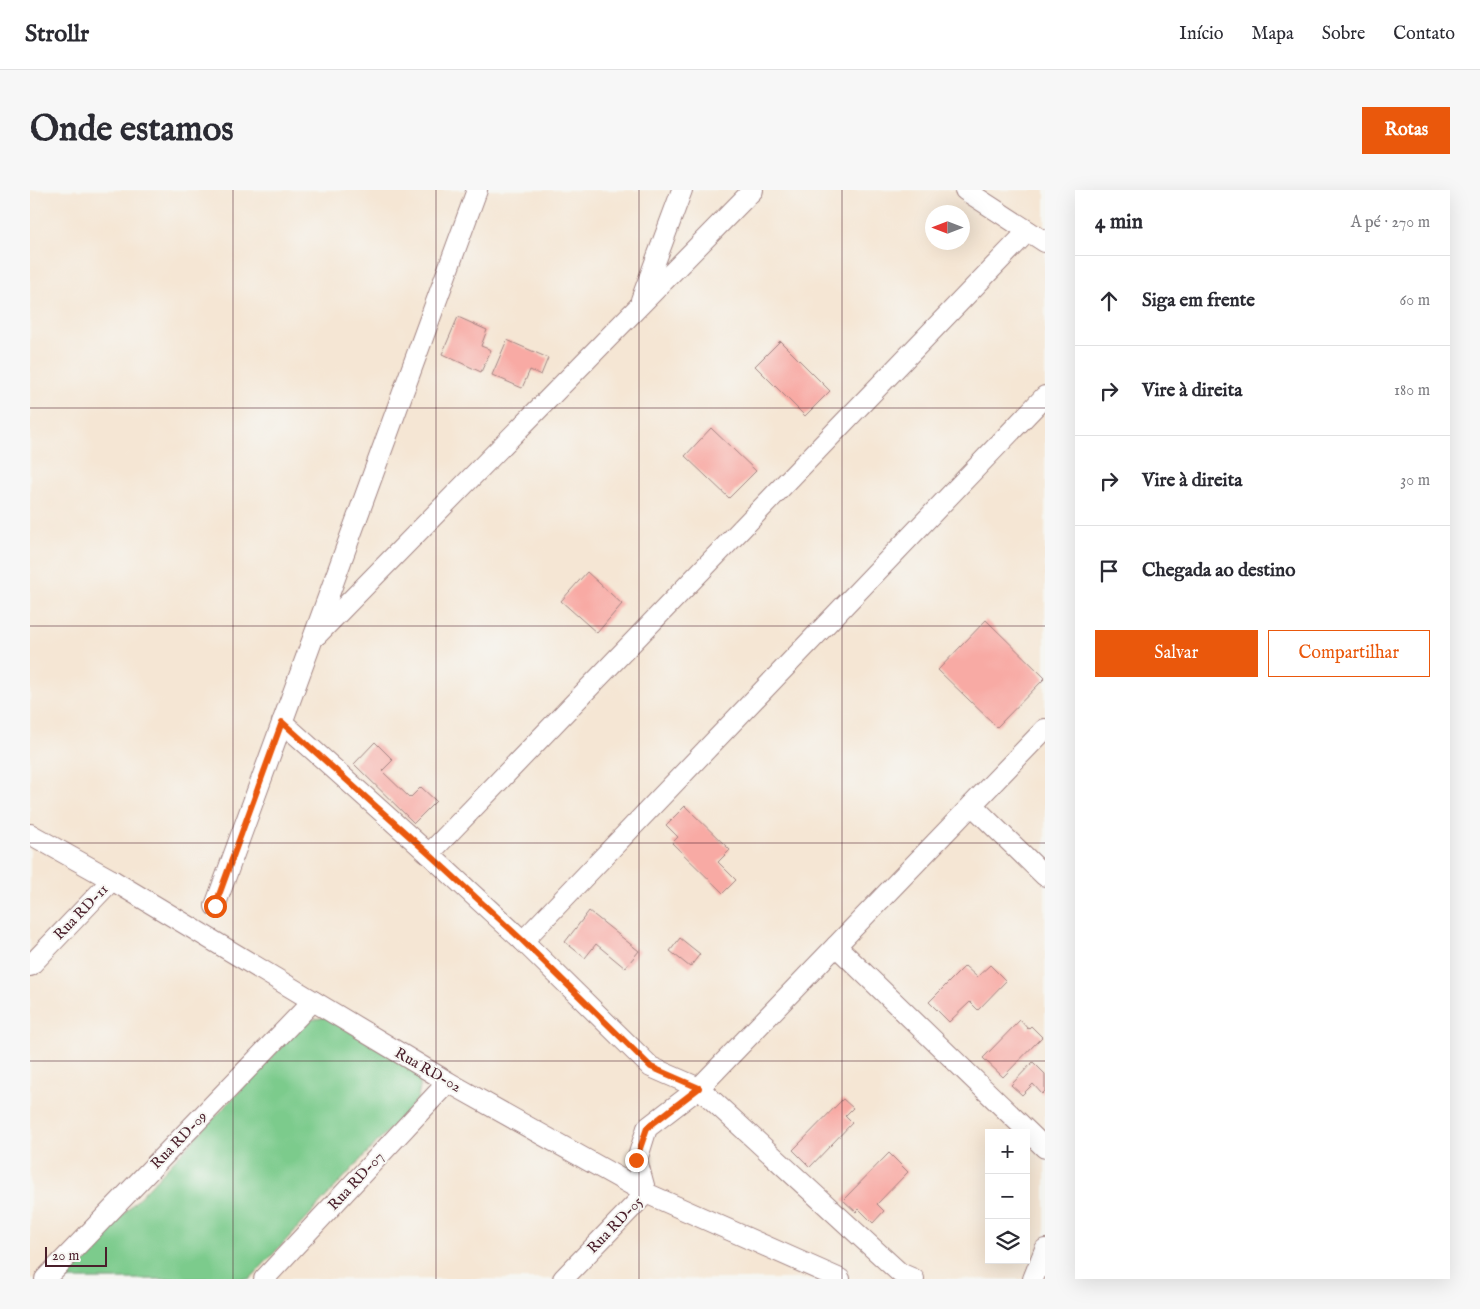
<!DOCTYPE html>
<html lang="pt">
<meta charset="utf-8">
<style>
body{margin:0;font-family:"IM FELL English",serif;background:#f7f7f7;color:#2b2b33}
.controls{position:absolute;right:15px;bottom:15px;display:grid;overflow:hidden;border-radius:0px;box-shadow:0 5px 20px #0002}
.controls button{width:45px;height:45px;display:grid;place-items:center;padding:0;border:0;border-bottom:1px solid #e1e1e2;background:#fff;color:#2b2b33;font:25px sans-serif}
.compass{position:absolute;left:895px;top:15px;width:45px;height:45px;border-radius:50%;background:#fff;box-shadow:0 5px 20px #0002;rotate:270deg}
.scale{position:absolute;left:15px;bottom:12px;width:62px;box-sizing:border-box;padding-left:5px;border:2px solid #4a1f2b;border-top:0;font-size:14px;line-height:18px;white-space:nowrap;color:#4a1f2b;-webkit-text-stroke:4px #f6f6f2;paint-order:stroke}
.stop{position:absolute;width:15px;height:15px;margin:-11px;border:4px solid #ea580c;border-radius:50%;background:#fff}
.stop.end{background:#ea580c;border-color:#fff;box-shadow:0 1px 5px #0008}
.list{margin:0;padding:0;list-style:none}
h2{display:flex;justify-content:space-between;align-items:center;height:65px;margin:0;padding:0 20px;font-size:21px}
h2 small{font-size:16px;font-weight:400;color:#7c7c81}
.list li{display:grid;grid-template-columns:32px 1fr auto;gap:15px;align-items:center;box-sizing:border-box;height:90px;padding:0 20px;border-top:1px solid #e1e1e2}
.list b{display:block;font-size:19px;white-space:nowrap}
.list em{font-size:16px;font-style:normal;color:#7c7c81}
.actions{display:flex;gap:10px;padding:15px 20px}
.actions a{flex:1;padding:11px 0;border:1px solid #ea580c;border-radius:0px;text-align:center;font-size:18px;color:#ea580c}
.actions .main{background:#ea580c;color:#fff}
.icon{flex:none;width:28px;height:28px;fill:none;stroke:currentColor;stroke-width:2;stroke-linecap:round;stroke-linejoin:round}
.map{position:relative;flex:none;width:1015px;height:1089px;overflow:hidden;border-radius:0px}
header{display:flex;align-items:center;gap:30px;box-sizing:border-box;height:70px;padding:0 25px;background:#fff;border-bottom:1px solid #e1e1e2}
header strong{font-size:24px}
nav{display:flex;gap:28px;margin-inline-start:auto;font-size:18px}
.intro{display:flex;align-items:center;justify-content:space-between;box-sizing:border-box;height:120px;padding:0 30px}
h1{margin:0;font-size:35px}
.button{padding:12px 22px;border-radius:0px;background:#ea580c;color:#fff;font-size:18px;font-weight:700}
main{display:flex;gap:30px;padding:0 30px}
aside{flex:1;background:#fff;border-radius:0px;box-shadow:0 5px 20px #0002}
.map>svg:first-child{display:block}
.green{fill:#7bcb8c;stroke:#62755c}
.building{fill:#f8aaa4}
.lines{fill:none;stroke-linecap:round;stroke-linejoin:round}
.street-casing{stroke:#a08280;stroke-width:22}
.street{stroke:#fff;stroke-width:20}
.route{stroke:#ea580c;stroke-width:6}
.grid{fill:none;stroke:#4a1f2b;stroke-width:1;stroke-opacity:0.55}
.labels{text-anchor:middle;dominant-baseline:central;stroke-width:4;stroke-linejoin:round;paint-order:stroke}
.street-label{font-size:15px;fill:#4a1f2b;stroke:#f6f6f2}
</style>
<header>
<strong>Strollr</strong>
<nav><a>Início</a><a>Mapa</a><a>Sobre</a><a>Contato</a></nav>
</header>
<div class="intro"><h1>Onde estamos</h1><a class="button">Rotas</a></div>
<main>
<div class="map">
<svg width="1015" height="1089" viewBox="0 0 1015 1089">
<rect width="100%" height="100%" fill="#f6f6f2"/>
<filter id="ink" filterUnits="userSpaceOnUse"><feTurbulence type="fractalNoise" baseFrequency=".02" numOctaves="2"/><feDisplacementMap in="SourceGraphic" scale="10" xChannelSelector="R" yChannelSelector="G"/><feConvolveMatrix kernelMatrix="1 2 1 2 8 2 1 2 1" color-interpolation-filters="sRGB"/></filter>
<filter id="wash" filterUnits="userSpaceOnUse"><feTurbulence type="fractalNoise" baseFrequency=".0096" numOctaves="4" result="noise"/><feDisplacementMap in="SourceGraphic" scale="20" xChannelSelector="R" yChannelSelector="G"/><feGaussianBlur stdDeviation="1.12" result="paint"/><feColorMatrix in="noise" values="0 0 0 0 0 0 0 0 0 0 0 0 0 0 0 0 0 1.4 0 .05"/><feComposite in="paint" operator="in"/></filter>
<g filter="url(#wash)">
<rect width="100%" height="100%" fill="#f5e6d4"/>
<path class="green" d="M296,827L387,883L390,891V898L387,910L347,952L220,1089H31L105,1012L276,831Z"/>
<g id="blocks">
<g class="building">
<path d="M428,127L457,140L451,156L461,160L451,182L412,164Z"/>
<path d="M477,150L518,168L511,185L500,180L492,198L462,185Z"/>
<path d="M750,151L800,201L775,226L725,176Z"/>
<path d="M681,238L726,281L699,308L655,266Z"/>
<path d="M557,382L592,414L567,443L531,411Z"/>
<path d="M956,430L1015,488L967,537L908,480Z"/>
<path d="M345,552L363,570L352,581L380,608L391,597L406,611L384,633L324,574Z"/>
<path d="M655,616L700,660L688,672L706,690L693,703L642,653L648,647L636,635Z"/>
<path d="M559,721L609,761L595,778L566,754L555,768L535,752Z"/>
<path d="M650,748L670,764L660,777L640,761Z"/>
<path d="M960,775L976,791L948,820L940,812L919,832L899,812L935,776L947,787Z"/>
<path d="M990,830L998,839L1001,836L1012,847L973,887L953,868Z"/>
<path d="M1003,872L1015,884V901L1012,904L1003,894L992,905L981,895Z"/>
<path d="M813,909L823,918L815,926L822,933L780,977L763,960Z"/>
<path d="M859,963L878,982L847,1014L854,1021L843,1033L829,1019L826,1022L813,1010Z"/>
</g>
</g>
</g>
<g filter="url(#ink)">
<use href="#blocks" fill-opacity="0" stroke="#a08280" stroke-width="1"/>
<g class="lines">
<g class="street-casing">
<g id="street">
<path d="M935,0L1015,52"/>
<path d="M611,110L652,0"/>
<path d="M287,445L723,0"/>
<path d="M252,532L399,664L493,751L621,877L669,898L870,1083L884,1089"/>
<path d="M942,615L1015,686"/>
<path d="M0,644L82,690L418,892L616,1003L810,1089"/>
<path d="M399,664L998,41"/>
<path d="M185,716L447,0"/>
<path d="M493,751L1015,206"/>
<path d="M806,756L1015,958"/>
<path d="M0,776L82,690"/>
<path d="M15,1089L283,811"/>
<path d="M234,1089L418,892"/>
<path d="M533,1089L616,1003L607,970L617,938L669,898L1015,539"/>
<path d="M1003,1089L1015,1059"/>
</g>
</g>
<use href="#street" class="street"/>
</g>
</g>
<g class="lines" filter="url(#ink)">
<path class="route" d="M185,716L252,532L399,664L493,751L621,877L669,898L617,938L606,970"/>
</g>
<path class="grid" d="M203,0V1089M406,0V1089M609,0V1089M812,0V1089M0,218H1015M0,436H1015M0,653H1015M0,871H1015"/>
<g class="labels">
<g class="street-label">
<text transform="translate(51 722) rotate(-46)">Rua RD-11</text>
<text transform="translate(398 880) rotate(30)">Rua RD-02</text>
<text transform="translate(149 950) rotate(-46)">Rua RD-09</text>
<text transform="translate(326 991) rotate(-47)">Rua RD-07</text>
<text transform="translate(585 1035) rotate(-46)">Rua RD-05</text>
</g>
</g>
</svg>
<div class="controls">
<button>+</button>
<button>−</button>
<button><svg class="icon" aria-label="layers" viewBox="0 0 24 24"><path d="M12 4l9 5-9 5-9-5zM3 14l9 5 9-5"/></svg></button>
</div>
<svg class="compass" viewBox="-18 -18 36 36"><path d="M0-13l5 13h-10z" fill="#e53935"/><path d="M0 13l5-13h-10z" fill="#7c7c81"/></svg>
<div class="scale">20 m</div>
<div class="stop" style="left:185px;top:716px"></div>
<div class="stop end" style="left:606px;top:970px"></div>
</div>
<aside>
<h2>4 min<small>A pé · 270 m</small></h2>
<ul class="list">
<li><svg class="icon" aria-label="ahead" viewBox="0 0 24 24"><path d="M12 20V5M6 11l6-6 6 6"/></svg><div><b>Siga em frente</b></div><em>60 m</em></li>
<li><svg class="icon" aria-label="right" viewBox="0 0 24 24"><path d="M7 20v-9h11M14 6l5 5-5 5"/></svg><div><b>Vire à direita</b></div><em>180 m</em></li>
<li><svg class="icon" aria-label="right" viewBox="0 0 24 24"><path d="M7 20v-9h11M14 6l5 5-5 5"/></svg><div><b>Vire à direita</b></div><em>30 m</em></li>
<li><svg class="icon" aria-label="arrive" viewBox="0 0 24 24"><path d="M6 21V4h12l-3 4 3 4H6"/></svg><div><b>Chegada ao destino</b></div></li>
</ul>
<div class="actions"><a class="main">Salvar</a><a>Compartilhar</a></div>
</aside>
</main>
